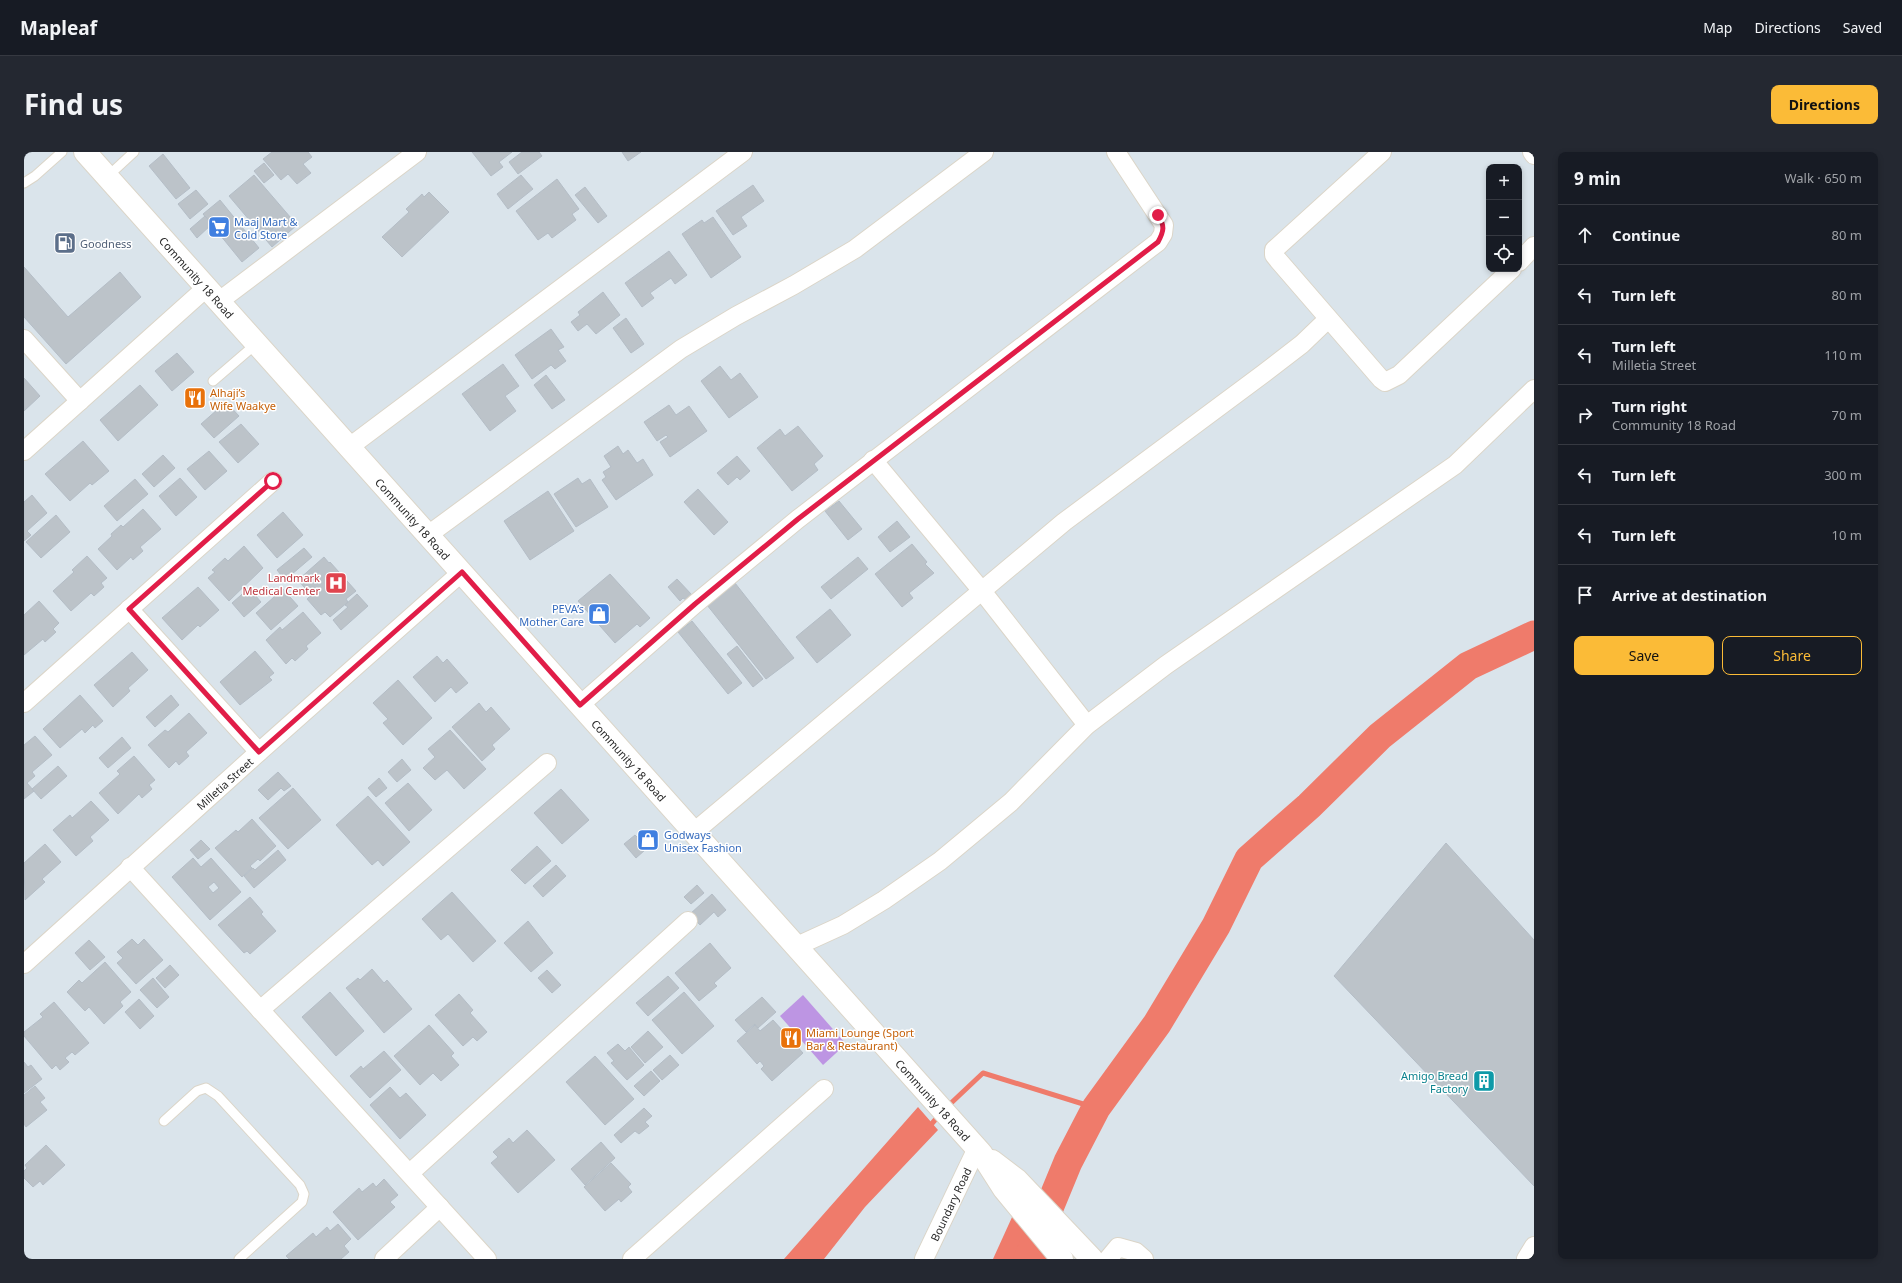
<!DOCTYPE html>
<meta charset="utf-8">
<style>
body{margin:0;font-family:"Noto Sans",sans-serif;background:#242831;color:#f1f3f6}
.controls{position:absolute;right:12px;top:12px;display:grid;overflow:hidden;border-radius:8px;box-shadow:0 2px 6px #0003}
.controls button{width:36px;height:36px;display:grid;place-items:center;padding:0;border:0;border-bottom:1px solid #363941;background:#171b24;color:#f1f3f6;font:20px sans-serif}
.stop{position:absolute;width:12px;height:12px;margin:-9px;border:3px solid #e11d48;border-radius:50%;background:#fff}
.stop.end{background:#e11d48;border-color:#fff;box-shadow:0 1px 4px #0008}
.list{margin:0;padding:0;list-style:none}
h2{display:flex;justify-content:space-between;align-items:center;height:52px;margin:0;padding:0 16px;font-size:17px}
h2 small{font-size:13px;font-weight:400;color:#9ea1a6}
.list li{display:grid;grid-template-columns:26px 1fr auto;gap:12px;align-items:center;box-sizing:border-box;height:60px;padding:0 16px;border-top:1px solid #363941}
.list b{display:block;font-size:15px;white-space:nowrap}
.list p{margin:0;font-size:13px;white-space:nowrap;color:#9ea1a6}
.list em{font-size:13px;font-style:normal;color:#9ea1a6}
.actions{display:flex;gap:8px;padding:12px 16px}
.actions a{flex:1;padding:9px 0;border:1px solid #fbbb37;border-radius:8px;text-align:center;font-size:14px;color:#fbbb37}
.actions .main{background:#fbbb37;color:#111}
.icon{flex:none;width:22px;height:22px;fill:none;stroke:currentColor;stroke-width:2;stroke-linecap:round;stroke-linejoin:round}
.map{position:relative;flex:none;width:1510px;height:1107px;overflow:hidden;border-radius:8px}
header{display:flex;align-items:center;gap:24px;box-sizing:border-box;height:56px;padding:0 20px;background:#171b24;border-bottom:1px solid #363941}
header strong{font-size:19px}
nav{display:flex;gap:22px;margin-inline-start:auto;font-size:14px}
.intro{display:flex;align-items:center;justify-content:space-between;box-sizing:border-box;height:96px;padding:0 24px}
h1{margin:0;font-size:28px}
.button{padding:10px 18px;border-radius:8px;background:#fbbb37;color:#111;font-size:14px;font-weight:700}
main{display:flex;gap:24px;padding:0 24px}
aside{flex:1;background:#171b24;border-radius:8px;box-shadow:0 2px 6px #0003}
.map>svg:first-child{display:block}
.green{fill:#bd95e3}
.water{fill:#ef7b6b}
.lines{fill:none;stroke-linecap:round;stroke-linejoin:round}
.stream{stroke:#ef7b6b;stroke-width:5}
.river{stroke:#ef7b6b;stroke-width:29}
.building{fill:#bcc3c9;stroke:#b4bdc6;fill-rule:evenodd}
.lane-casing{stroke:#dbd5c8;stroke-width:11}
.street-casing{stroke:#dbd5c8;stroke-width:20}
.secondary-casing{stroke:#dbd5c8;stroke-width:24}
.lane{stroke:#fff;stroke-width:9}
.street{stroke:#fff;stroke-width:18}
.secondary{stroke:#fff;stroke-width:22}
.route{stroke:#e11d48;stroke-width:5}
.labels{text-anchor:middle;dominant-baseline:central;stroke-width:3;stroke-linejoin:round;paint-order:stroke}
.shop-label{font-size:11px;fill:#366cbe;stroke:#fff;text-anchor:start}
.service-label{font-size:11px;fill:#4e5e75;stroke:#fff;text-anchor:start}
.street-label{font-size:11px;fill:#282828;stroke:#fff}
.food-label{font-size:11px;fill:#c56008;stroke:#fff;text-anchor:start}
.health-label{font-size:11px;fill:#be3a42;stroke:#fff;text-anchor:end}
.culture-label{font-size:11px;fill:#0d838f;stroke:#fff;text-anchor:end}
</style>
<header>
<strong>Mapleaf</strong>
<nav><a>Map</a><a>Directions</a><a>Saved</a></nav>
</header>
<div class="intro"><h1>Find us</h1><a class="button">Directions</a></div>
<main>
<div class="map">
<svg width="1510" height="1107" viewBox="0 0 1510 1107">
<rect width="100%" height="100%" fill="#dae4eb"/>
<path class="green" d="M779,843L822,892L799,913L756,864Z"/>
<g class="water">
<path d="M894,955L914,978L841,1055L800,1107H760Z"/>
<path d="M989,1063L1026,1107H969Z"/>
</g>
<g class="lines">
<g class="stream">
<path d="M925,953L959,921L1072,956"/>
<path d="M904,976L911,968"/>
</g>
<path class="river" d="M1004,1107L1044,1010L1072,956L1133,872L1192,774L1225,707L1285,654L1356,584L1444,514L1510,483"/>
</g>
<g class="building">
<path d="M248,0H284L288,5L279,12L287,21L273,32L264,22L257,28L239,7Z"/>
<path d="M448,0H488L475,10L479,15L467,24Z"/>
<path d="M498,0H515L518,4L494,22L485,10Z"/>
<path d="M598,0H617L604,9Z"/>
<path d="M139,2L166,36L152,47L125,14Z"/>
<path d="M240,11L250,23L240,31L230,19Z"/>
<path d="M230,23L273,73L248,95L205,44Z"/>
<path d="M497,23L509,37L484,57L473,42Z"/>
<path d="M533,27L555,57L548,62L552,68L528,86L524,81L514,88L492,59Z"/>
<path d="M729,33L740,49L717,65L723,74L709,83L692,59Z"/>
<path d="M561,35L583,64L574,71L551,43Z"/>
<path d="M172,38L184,52L166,67L154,52Z"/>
<path d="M405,40L425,60L378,105L358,85L385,60L382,57L398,42L400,45Z"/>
<path d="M196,48L235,96L218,110L179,62Z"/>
<path d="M181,64L188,72L173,86L166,77Z"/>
<path d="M689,65L717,105L687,126L658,82L678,68L680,71Z"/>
<path d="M645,99L663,123L651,132L647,126L626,141L630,146L618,155L601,131Z"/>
<path d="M0,115L44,165L96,120L117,145L42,212L0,165Z"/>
<path d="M579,140L596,163L572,182L563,172L554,179L547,170L556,163L554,160Z"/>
<path d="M602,166L620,192L607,201L589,176Z"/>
<path d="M527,177L540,195L534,198L542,209L531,217L527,213L508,227L491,203Z"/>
<path d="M153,201L170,220L148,239L131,219Z"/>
<path d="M479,212L495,234L481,244L492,259L466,279L438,242Z"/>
<path d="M696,214L707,228L716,221L734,245L705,266L677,229Z"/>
<path d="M522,223L541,248L528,257L510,233Z"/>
<path d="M0,226L16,244L0,259Z"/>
<path d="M116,233L134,253L94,289L76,268Z"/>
<path d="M202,250L215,264L190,286L177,272Z"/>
<path d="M645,253L652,263L665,254L683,279L646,305L636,290L644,285L642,283L633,289L620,270Z"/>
<path d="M217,272L235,292L214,311L195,290Z"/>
<path d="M774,274L799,304L790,312L794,318L768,339L733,296L756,277L761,284Z"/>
<path d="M59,289L85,319L68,333L66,331L46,349L21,322Z"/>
<path d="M594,294L599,302L604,298L613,311L619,307L629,323L592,348L578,328L582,325L579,320L587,315L580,304Z"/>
<path d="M185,299L203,319L181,338L163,317Z"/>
<path d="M139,303L151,316L130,335L118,322Z"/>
<path d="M713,304L726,319L716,328L713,325L704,333L693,321Z"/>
<path d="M156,326L173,345L152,364L135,344Z"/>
<path d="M554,326L558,332L566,327L584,355L552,375L530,342Z"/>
<path d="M111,327L124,342L93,369L80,354Z"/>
<path d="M674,337L704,370L690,383L660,350Z"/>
<path d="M524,339L550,379L506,408L480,369Z"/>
<path d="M8,343L23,361L3,379L7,383L0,389V350Z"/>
<path d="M815,349L838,377L824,388L801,359Z"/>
<path d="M119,357L137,377L116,395L119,399L109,408L107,405L93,418L74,397L88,384L87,382L97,373L99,375Z"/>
<path d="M259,360L279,383L253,406L233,383Z"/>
<path d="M32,363L46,380L17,406L2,390Z"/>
<path d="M873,369L886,385L866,400L854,385Z"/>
<path d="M888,392L903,410L901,412L910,421L885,441L889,446L878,455L851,422Z"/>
<path d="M220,394L239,416L205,449L184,426L191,420L188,418L201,406L204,409Z"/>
<path d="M280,396L288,405L261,428L253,418Z"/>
<path d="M63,404L83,426L77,431L80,435L70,444L67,441L47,459L29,439L50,420L48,418Z"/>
<path d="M300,405L305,411L306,410L332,439L322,447L324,450L306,465L301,460L297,463L283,447L287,443L274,428Z"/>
<path d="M834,405L844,417L807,447L797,435Z"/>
<path d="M586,422L626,466L616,475L613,472L591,491L554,449Z"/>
<path d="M653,427L668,443L662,448L659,446L656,449L644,435Z"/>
<path d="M711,431L770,506L742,527L683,453Z"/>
<path d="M174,435L195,458L176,475L174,473L158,488L138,466Z"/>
<path d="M225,436L237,450L220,465L208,451Z"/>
<path d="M259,437L274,454L247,478L232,461Z"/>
<path d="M333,442L344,454L317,478L309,468L324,455L321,453Z"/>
<path d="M15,449L35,471L29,477L32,480L21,490L19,487L0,503V463Z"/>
<path d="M806,457L827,483L793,511L772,485Z"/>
<path d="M279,460L297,481L282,494L284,497L271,509L268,506L262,512L242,488L256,475L258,478Z"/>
<path d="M668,469L718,531L704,542L654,480Z"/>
<path d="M713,494L739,527L729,535L703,502Z"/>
<path d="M231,499L250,521L245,525L248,528L216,553L196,530Z"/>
<path d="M108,500L124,518L104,536L106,539L89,555L70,533Z"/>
<path d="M413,504L419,511L423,507L444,531L432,541L427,535L411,550L389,525Z"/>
<path d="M374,528L408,566L379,593L359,571L364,567L349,551Z"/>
<path d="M56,543L79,569L71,576L69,573L61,581L58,577L36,596L19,577Z"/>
<path d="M147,543L155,553L131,575L122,565Z"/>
<path d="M455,551L462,560L467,555L486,577L468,593L471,597L458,609L428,575Z"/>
<path d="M165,561L183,581L162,600L165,604L155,613L152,609L145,616L124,593L141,578L144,580Z"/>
<path d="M426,578L462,617L440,637L423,618L411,628L399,616L411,605L404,597Z"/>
<path d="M11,584L28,603L8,620L11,624L3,631L10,639L0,647V593Z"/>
<path d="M98,585L107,596L84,616L75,606Z"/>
<path d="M110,604L131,628L125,633L128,637L118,646L115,642L94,662L75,641L96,622L93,619Z"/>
<path d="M378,607L387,618L373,630L364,620Z"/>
<path d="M34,614L43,624L17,647L8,637Z"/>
<path d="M254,620L267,634L260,639L257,636L244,648L234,638Z"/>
<path d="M355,626L363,636L352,645L344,636Z"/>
<path d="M384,631L408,658L385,679L361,651Z"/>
<path d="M269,636L297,668L264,697L235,666Z"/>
<path d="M537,637L565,668L538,692L510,661Z"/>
<path d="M344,644L386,690L359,714L354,708L348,713L312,673Z"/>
<path d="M67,649L85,668L66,685L69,689L52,704L29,678L46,663L48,666Z"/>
<path d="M228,667L252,694L236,709L234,707L226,714L228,716L218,725L191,696L212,678L214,680Z"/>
<path d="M623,682L630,690L612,706L600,692L611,683L616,688Z"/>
<path d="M177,688L186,697L174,707L166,698Z"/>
<path d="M1422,691L1510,788V1034L1310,824Z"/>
<path d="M21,692L37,710L18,727L21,730L1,748L0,711Z"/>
<path d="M513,694L527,709L501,732L487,718Z"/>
<path d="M254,698L262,708L230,736L220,724L229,716L231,718Z"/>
<path d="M169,706L177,715L187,706L217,740L186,768L148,725ZM190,730L195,736L189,741L184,735Z"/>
<path d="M532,713L542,724L519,745L509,734Z"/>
<path d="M673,733L680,741L667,752L660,745Z"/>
<path d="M428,740L472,789L449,810L424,782L417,788L398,767Z"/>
<path d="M688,742L702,758L694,765L690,760L676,773L666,762Z"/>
<path d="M226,745L239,760L237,762L252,779L226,802L223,799L220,801L194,773Z"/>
<path d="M504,769L529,801L507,820L480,791Z"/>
<path d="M108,787L114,793L120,787L139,808L112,832L93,811L99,806L93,800Z"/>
<path d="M65,788L81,805L66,818L51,801Z"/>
<path d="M686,791L707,816L690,831L693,834L675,849L651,821Z"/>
<path d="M81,810L107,840L96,850L99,854L80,872L65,855L61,859L43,840L55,828L58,831Z"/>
<path d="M146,813L155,823L141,836L132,826Z"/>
<path d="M348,817L360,831L363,828L388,857L360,881L322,836L334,826L336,828Z"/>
<path d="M523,818L537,833L528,841L514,826Z"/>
<path d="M644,824L655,836L624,864L612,851Z"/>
<path d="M129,826L145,845L133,856L116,838Z"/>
<path d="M306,840L340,879L312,904L278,865Z"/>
<path d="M660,840L690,874L658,902L628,868Z"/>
<path d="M435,842L449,858L446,861L463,880L453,889L449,885L439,894L411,863Z"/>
<path d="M738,845L752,860L734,876L731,872L722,880L711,868Z"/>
<path d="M115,847L130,864L116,877L101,860Z"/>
<path d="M30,850L65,891L51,903L48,900L41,906L45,910L36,918L32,913L28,917L0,884V880L19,865L16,862Z"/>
<path d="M749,868L779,901L748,929L737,917L740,914L736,909L733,912L713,889L731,873L736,879Z"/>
<path d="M405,873L430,901L427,904L435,913L417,929L409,921L396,933L370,904Z"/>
<path d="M624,879L639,895L621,911L607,895Z"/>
<path d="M594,892L601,899L605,895L620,913L603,928L587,911L590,909L583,901Z"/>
<path d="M360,899L377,918L346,946L326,924L337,914L339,917Z"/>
<path d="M646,903L655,913L638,928L629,918Z"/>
<path d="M571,904L610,947L581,973L542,930Z"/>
<path d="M0,910L4,915L7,913L18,927L0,941Z"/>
<path d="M627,919L636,929L620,944L610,934Z"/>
<path d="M11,934L21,946L16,950L23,958L2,975L0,972V943Z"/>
<path d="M366,935L376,946L382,941L402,963L376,987L346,953Z"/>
<path d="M620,956L628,964L621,970L625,974L615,982L611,979L597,991L590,983Z"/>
<path d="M503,978L531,1008L494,1041L467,1011L474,1005L469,1000L485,986L489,991Z"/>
<path d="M577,990L591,1006L561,1033L547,1017Z"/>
<path d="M22,993L41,1013L19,1033L16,1029L9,1035L0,1026V1019L3,1016L1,1013Z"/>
<path d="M587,1011L607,1032L604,1035L608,1040L597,1050L595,1047L581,1059L560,1035Z"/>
<path d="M360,1027L374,1043L366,1050L371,1055L334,1088L309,1060L335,1036L338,1040L349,1031L352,1035Z"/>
<path d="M314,1072L327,1087L320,1094L325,1100L317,1107H265L262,1104L289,1081L292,1085L303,1075L306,1079Z"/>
</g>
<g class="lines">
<g class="lane-casing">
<g id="lane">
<path d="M83,25L110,0"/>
<path d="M0,31L11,24L38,0"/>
<path d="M189,229L232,192"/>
<path d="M140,969L173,939L182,936L194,944L276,1033L280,1042L278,1050L215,1107"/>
</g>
</g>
<g class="street-casing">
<g id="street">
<path d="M1358,0L1250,98V103L1254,108L1357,227L1361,230L1375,223L1488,117"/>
<path d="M1508,0L1510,3"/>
<path d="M1495,110L1510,94"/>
<path d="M194,150L393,0"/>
<path d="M0,187L56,249"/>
<path d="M324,296L719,0"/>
<path d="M0,299L182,136"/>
<path d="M849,308L958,439L1063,573"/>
<path d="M404,383L657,197L712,164L770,133L831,97L960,0"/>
<path d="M105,457L235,600"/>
<path d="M0,551L249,329"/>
<path d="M556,553L671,452L774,367L1134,90L1139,82L1140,73L1092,0"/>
<path d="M670,680L1040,370L1239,222L1278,192L1304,167"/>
<path d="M106,715L463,1107"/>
<path d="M773,794L819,773L860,748L916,709L987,650L1063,573L1142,513L1431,313L1510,237"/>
<path id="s1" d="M0,812L235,600L438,420"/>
<path d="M236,858L523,611"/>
<path d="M386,1021L664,769"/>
<path d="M360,1107L416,1055"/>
<path d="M608,1107L800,937"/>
<path id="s2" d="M900,1107L953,996"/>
<path d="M1084,1107L1094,1095L1112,1100L1120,1107"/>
<path d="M1502,1107L1510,1094"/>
</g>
</g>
<g class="secondary-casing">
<g id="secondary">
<path id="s3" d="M61,0L957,1001L980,1037L1038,1107"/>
<path d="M968,1009L993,1028L1068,1107"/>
</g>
</g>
<use href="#lane" class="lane"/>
<use href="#street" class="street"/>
<use href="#secondary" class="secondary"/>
</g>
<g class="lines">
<path class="route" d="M249,329L105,457L235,600L438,420L556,553L671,452L774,367L1134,90C1140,79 1141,74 1134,63"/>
</g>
<defs>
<g id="supermarket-square" transform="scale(1.15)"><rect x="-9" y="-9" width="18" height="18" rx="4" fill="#3f7fe0" stroke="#fff"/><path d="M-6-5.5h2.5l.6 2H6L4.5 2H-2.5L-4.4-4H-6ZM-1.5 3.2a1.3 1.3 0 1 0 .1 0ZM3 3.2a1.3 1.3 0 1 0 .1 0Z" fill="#fff"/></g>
<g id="fuel-square" transform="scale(1.15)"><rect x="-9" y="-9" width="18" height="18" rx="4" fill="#5c6f8a" stroke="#fff"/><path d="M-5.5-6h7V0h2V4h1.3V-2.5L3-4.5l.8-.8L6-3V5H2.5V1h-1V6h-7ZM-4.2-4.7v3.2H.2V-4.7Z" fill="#fff"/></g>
<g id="restaurant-square" transform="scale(1.15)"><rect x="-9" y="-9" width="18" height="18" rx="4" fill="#e8710a" stroke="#fff"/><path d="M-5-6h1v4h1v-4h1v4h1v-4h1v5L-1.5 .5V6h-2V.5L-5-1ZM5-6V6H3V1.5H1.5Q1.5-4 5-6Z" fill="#fff"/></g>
<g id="hospital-square" transform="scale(1.15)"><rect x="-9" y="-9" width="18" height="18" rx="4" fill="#e0444e" stroke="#fff"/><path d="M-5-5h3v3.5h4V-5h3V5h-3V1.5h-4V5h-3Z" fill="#fff"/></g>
<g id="shop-square" transform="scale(1.15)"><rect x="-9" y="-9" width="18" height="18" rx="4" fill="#3f7fe0" stroke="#fff"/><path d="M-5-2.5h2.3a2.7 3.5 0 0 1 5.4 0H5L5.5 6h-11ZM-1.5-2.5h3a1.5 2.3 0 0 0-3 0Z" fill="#fff"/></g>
<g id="building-square" transform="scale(1.15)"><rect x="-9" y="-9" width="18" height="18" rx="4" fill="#0f9aa8" stroke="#fff"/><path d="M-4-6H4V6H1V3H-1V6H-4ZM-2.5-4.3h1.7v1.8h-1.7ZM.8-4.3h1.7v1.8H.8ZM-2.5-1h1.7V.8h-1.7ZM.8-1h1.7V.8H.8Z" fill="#fff"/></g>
</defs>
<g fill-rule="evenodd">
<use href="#supermarket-square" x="195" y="75"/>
<use href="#fuel-square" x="41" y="91"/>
<use href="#restaurant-square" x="171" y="246"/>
<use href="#hospital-square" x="312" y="431"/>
<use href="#shop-square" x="575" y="462"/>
<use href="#shop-square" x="624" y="688"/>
<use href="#restaurant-square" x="767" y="886"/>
<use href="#building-square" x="1460" y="929"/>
</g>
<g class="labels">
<g class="shop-label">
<text x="210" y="69">Maaj Mart &amp;<tspan x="210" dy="13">Cold Store</tspan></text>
<text x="560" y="456" text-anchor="end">PEVA’s<tspan x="560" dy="13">Mother Care</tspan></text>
<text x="640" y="682">Godways<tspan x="640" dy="13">Unisex Fashion</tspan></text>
</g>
<g class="service-label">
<text x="56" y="91">Goodness</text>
</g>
<g class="street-label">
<text stroke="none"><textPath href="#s3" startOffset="168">Community 18 Road</textPath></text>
<text stroke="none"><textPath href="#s3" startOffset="492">Community 18 Road</textPath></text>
<text stroke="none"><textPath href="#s3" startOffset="816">Community 18 Road</textPath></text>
<text stroke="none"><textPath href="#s1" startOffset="270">Milletia Street</textPath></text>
<text stroke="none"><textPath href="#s3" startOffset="1272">Community 18 Road</textPath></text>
<text stroke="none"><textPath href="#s2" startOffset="61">Boundary Road</textPath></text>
</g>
<g class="food-label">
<text x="186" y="240">Alhaji’s<tspan x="186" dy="13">Wife Waakye</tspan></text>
<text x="782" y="880">Miami Lounge (Sport<tspan x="782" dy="13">Bar &amp; Restaurant)</tspan></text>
</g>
<g class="health-label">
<text x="296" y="425">Landmark<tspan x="296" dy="13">Medical Center</tspan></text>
</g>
<g class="culture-label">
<text x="1444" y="923">Amigo Bread<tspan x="1444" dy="13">Factory</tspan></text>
</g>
</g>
</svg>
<div class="controls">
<button>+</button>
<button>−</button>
<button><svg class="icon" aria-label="locate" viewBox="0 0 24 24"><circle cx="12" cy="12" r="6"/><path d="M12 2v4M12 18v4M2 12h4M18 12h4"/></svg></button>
</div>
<div class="stop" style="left:249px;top:329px"></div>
<div class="stop end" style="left:1134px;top:63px"></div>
</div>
<aside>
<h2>9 min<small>Walk · 650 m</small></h2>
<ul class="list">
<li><svg class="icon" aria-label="ahead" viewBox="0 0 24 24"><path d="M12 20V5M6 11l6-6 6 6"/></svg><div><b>Continue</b></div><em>80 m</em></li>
<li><svg class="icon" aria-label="left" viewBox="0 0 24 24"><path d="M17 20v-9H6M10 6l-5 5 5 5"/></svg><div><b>Turn left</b></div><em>80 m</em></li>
<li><svg class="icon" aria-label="left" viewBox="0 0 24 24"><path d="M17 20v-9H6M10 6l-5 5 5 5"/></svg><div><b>Turn left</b><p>Milletia Street</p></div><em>110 m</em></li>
<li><svg class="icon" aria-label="right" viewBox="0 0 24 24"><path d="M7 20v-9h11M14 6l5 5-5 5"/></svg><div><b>Turn right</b><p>Community 18 Road</p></div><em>70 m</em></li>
<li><svg class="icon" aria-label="left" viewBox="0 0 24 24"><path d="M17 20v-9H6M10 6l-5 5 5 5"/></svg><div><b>Turn left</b></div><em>300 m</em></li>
<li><svg class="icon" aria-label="left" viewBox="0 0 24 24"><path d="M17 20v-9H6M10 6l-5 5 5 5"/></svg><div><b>Turn left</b></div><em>10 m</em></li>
<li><svg class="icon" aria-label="arrive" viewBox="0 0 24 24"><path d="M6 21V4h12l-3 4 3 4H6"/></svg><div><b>Arrive at destination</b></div></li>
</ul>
<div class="actions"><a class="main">Save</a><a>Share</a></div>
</aside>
</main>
